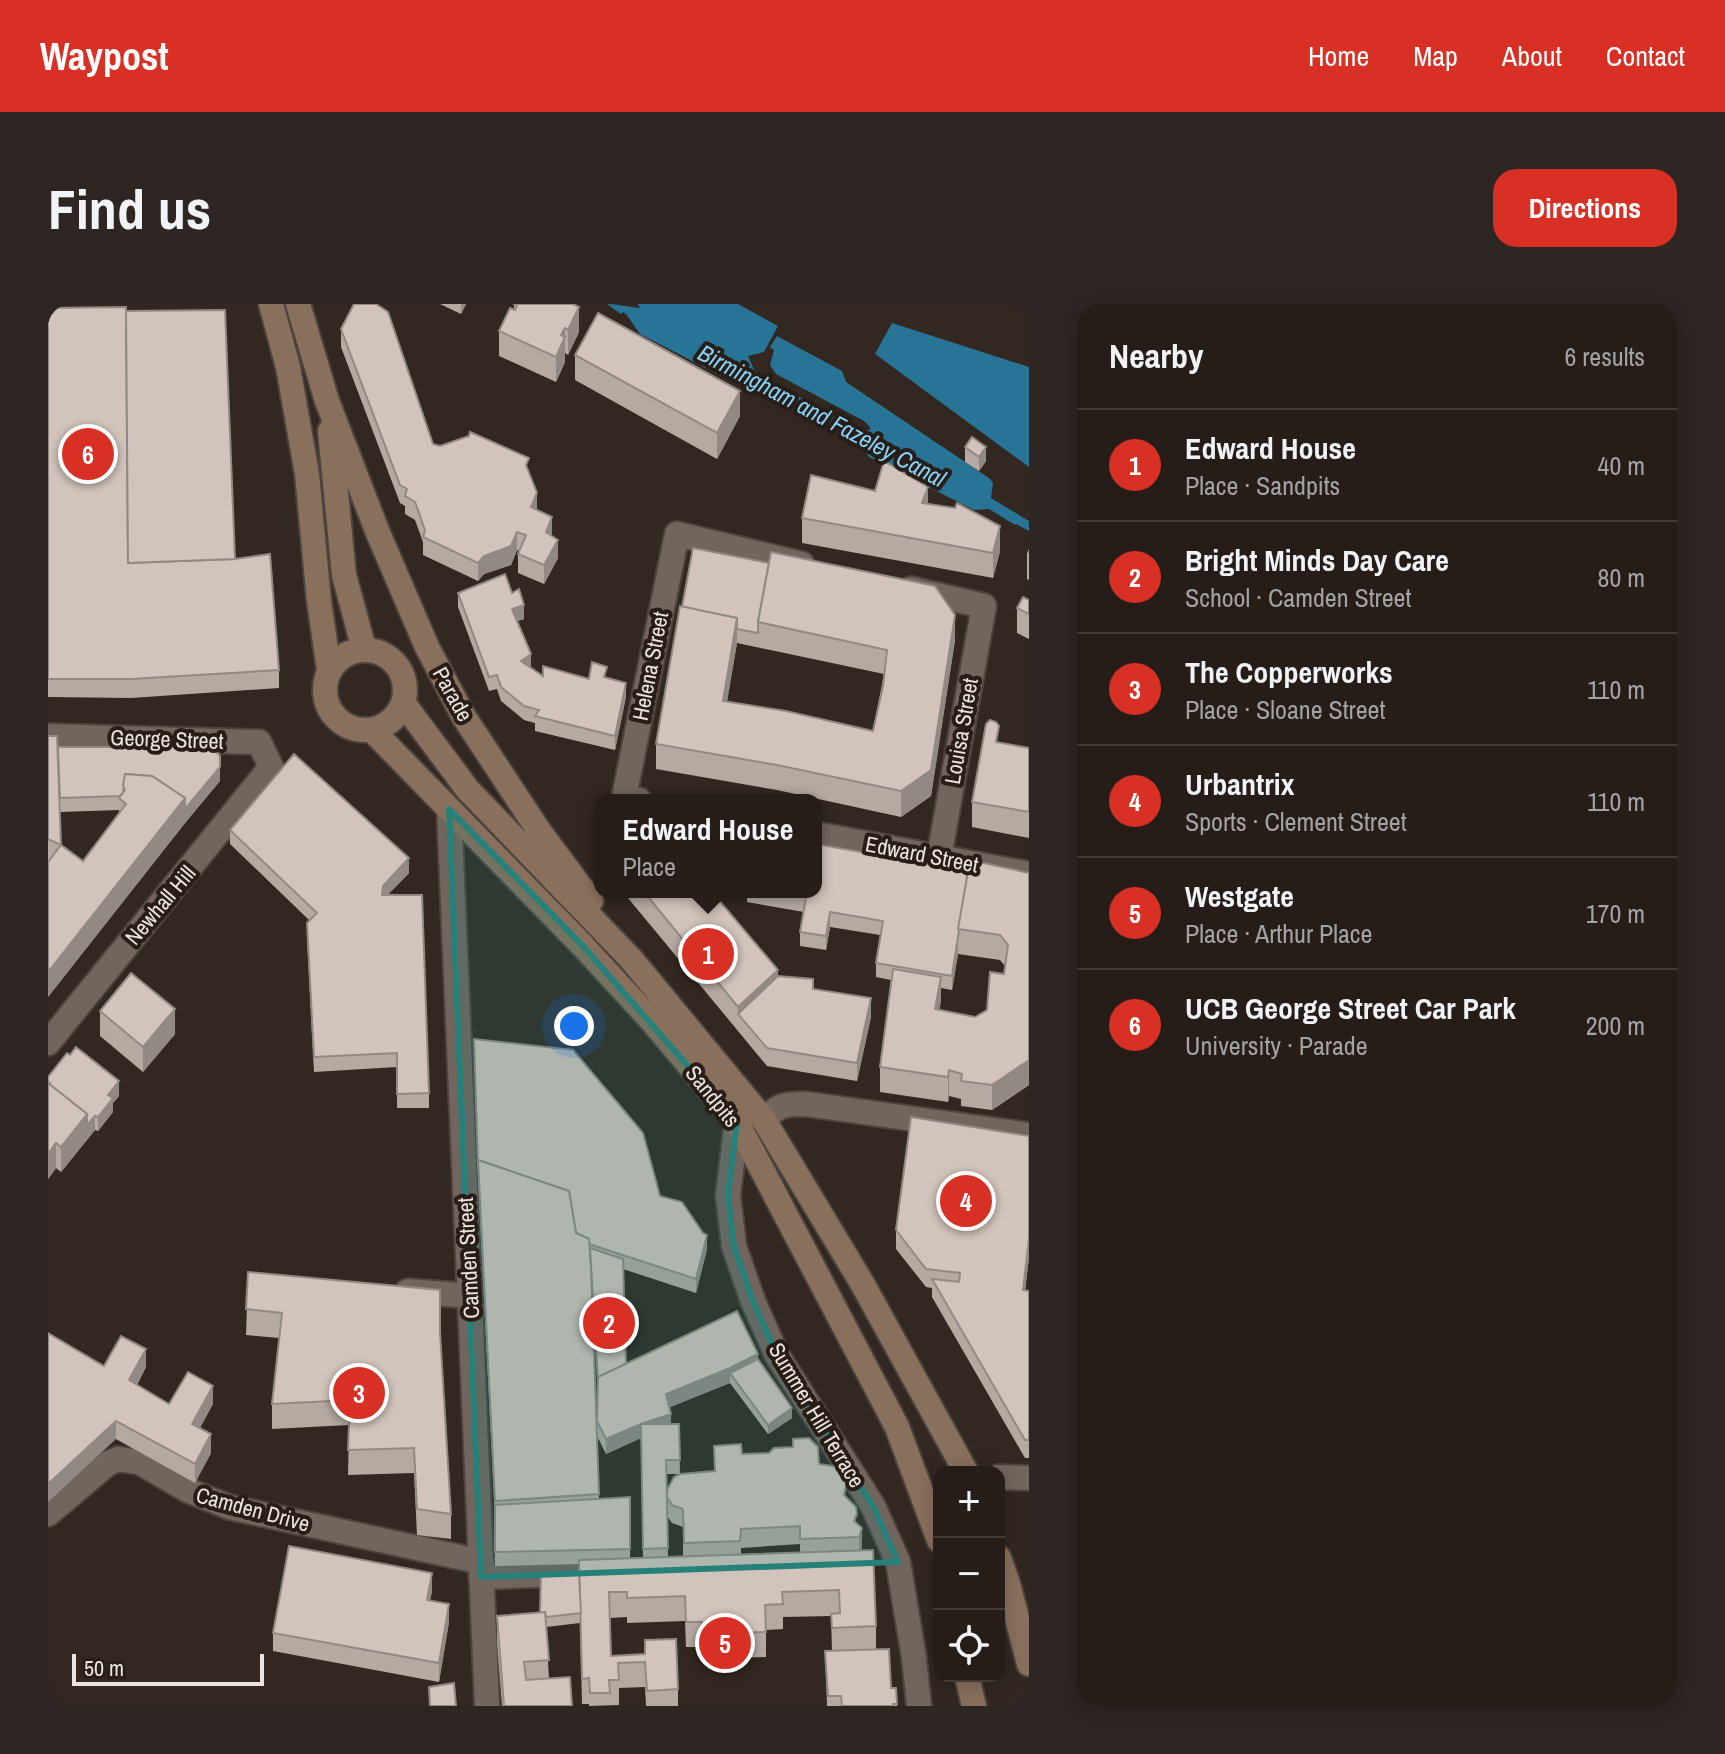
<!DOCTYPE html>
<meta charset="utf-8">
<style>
body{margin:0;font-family:"Archivo Narrow",sans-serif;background:#2e2622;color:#f1f3f6}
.controls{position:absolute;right:24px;bottom:24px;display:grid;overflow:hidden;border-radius:16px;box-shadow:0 4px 20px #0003}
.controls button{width:72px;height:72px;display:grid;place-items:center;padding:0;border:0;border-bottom:2px solid #423b38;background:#261d19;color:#f1f3f6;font:40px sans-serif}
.scale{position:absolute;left:24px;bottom:20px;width:192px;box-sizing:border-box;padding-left:8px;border:4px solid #ece4e0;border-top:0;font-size:22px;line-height:28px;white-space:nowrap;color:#ece4e0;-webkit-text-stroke:6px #281e17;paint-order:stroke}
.you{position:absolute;left:526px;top:722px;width:28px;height:28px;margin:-20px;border:6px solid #fff;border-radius:50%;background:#1a73e8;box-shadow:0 0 0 12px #1a73e833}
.badge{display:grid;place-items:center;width:52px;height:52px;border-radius:50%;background:#d93025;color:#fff;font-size:26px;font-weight:700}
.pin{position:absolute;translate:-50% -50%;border:4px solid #fff;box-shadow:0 2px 8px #0006}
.popup{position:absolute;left:546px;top:490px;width:228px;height:104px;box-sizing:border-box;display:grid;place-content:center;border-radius:16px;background:#261d19;filter:drop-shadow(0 2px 6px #0005);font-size:26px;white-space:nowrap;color:#a4a2a2}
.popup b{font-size:30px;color:#f1f3f6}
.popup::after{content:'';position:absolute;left:50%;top:100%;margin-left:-16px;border:16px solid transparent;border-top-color:#261d19}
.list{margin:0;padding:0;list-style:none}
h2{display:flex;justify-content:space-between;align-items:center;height:104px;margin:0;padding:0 32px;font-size:34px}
h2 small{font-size:26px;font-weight:400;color:#a4a2a2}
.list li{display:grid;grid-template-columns:52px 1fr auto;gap:24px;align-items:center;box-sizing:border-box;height:112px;padding:0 32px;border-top:2px solid #423b38}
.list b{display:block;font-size:30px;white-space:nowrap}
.list p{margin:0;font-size:26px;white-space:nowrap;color:#a4a2a2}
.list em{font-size:26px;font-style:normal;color:#a4a2a2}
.icon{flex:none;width:44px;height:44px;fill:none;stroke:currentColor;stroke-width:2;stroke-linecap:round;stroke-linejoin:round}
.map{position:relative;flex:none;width:981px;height:1402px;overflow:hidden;border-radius:24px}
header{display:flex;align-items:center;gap:48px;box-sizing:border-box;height:112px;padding:0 40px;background:#d93025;color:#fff}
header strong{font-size:38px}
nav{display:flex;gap:44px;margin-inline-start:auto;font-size:28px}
.intro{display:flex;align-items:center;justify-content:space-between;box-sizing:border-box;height:192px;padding:0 48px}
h1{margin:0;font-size:56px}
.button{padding:20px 36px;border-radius:24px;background:#d93025;color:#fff;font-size:28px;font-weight:700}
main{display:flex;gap:48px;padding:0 48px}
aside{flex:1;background:#261d19;border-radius:24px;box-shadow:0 4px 20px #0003}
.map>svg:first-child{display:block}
.water{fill:#287496}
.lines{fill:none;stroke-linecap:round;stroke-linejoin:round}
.minor-casing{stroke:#4c433d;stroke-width:28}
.secondary-casing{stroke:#4c433d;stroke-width:28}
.minor{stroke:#72655e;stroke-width:24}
.secondary{stroke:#89705d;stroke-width:24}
.wall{fill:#b5a9a2;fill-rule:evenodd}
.shaded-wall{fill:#938984}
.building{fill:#d2c4bc;stroke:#938984;stroke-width:2}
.marked{fill:#258179;fill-opacity:0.2;stroke:#258179;stroke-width:6;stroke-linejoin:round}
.labels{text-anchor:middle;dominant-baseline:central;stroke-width:8;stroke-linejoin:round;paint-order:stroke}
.street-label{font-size:22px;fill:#ece4e0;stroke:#281e17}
.water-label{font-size:24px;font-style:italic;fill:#83d3fb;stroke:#281e17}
</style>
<header>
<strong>Waypost</strong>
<nav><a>Home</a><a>Map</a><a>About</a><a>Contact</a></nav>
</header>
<div class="intro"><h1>Find us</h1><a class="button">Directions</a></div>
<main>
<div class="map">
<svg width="981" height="1402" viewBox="0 0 981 1402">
<rect width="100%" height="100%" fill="#322721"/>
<g class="water">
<path d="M559,0C570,0 580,3 592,4L590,0H690L730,22L716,48L700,52L707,68L800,120L814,126H822V123L816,117L728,70L722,61L726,46L722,43L729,32L794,67L798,78L941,174L945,179L943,194L981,217V227L968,220L967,221L941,205L926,206L821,153L809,135L796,129V127L724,88L722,89L703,77L679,75L592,30L578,10L575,8L573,10Z"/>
<path d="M844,19L981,63V163L827,50Z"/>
</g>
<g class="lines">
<g class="minor-casing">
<g id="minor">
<path d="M863,285L936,302L891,553"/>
<path d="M0,432L211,438L223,463L0,739"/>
<path d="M591,496L576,493L629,230L754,260"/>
<path d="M401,505L439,1402"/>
<path d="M768,530L981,570"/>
<path d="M716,816C731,800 737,800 758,800L981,831"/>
<path d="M689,818L680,891L686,942L705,997L729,1051L825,1202L850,1258L866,1353L871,1402"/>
<path d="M360,987L422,992"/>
<path d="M951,1173L981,1174"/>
<path d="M0,1210L59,1160L70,1155L91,1158L139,1186L181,1203L434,1258"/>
<path d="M433,1273L563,1268"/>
</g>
</g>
<g class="secondary-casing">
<g id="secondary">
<path d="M223,0L240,63L259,170L271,297L281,366"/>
<path d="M250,0L279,97L330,229L379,343L416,413L491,527L543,597"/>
<path d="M282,127L296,271L316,345"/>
<circle cx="317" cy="386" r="40"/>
<path d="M356,400L420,486L583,655L716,816L814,979L918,1168"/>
<path d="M324,426L535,642L604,717L689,818L849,1123L891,1236"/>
<path d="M951,1254L960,1280L981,1360"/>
<path d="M919,1372L926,1402"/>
</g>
</g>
<use href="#minor" class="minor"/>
<use href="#secondary" class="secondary"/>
</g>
<g class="wall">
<path d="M392,0H418L413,10Z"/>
<path d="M466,0L531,28L520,51L517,49V58L508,78L451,52V27L466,6Z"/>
<path d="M0,4L78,7L187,255L231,366V384L83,394L0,393Z"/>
<path d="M293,25L385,140L481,168L489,206L504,232L510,254L496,280L470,269V250L471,247L469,246L463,261L436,270L430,277L375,251V238L367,216L357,210V202L352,199L293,43Z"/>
<path d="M527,51L692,112L669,155L527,76Z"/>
<path d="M917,143L938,157L931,167L917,158Z"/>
<path d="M880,200L952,247L945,274L754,239V214Z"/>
<path d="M981,245V276L979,275V250Z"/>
<path d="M410,289L476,315L469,317L483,364L495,372L541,375L559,374L578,393L567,446L487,427V419L476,416L453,397L449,385L441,387L410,303Z"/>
<path d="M981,296V335L969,329V304Z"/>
<path d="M632,302L907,336L883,492L853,513L729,486L608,465V440ZM689,339L836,370L825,427L679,397Z"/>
<path d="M0,432L10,443L172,477L137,519L0,693ZM71,506V510L35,557L13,541L12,508Z"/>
<path d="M951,439L981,444V534L924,523V498Z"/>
<path d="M182,526L361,569L339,591L381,789V804H349V763L266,768L259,633V619L261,616L182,540Z"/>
<path d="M920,567L981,569V781L944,806L913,802V795L901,792L900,798L832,788V763L843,676L828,673V659L832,631L782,623L778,646L752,642V628L756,608L699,598V588H768ZM910,650L952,656L957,662L956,670L939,706L927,713L891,706L893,684L904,686Z"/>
<path d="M575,588H666L665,589L730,672L765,686L823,713L809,777L719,762Z"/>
<path d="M52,707L127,730L95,768L52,732Z"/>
<path d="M426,735L612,892L659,945L648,989L575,965L578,1060L710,1055L744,1114L720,1130L682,1079L621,1103L623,1120H631L632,1170L666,1167L694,1150L771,1160L799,1194L809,1220L814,1243L813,1246L828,1322V1345L843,1384H848L849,1402H779L777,1347H784L783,1312L735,1313V1325L718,1326V1353L654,1355V1343H638L637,1317L579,1319V1313L562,1314L563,1352L597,1350L630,1385V1402H598L597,1383L571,1384V1401L541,1402V1400H534L532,1319L498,1323L501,1375L524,1402H454L449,1338V1312L492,1309L531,1271V1260L447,1262V1215L430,875ZM545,1017L550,1082L549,1122ZM549,1132L558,1150L593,1134L595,1253L582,1254V1193L551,1195ZM619,1170H631L619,1186ZM619,1212L624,1219L635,1223V1252L620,1253ZM752,1240V1248L693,1250V1244Z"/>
<path d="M0,773L71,792L65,799V808L50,827L47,826L13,868L8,864L0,875Z"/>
<path d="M981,832V953L977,987H981V1154H977L884,993V984L878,983L848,945V926Z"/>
<path d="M200,968L392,1030L403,1210V1235L369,1231L366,1169L300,1171L301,1121L224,1125V1100L231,1034L198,1031Z"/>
<path d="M56,1062L98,1063L89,1081L121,1100H165L151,1124L163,1149L147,1179L68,1135Z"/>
<path d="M384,1287L382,1296L401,1318L391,1378L225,1347V1329Z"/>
</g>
<g class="shaded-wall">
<path d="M413,0H418L413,10Z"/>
<path d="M531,3V28L520,51V26Z"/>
<path d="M517,24V58L508,78V53L513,31Z"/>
<path d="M692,87V112L669,155V129Z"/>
<path d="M938,143V157L931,167V153Z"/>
<path d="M880,183V208L874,199Z"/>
<path d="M489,189V207L483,203Z"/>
<path d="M504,213V232L498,228Z"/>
<path d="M952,222V247L945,274V249Z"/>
<path d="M469,228V246L463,261L436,270L430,277V259L436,252Z"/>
<path d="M510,236V254L496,280V261Z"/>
<path d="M476,301V315L464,319V305Z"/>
<path d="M907,311V336L883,492L853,513V487Z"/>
<path d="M689,314V339L675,422V397Z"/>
<path d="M483,350V364L473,357Z"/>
<path d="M578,379V393L567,446V432Z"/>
<path d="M172,452V477L137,519L0,693V668L137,494Z"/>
<path d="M361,554V569L335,596L334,605L335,582Z"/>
<path d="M782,608V623L778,646V632Z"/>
<path d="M910,636V650L904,686V672Z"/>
<path d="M730,666V691L690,710V703Z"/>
<path d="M893,673V698L887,730V705Z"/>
<path d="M823,694V713L809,777V759Z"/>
<path d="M127,705V730L95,768V743Z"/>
<path d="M981,756V781L944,806V781Z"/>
<path d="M901,766V792L900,798V773Z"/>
<path d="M71,777V792L65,799V808L50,827V813L60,791Z"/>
<path d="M39,810L47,812V826L13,868V843Z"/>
<path d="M8,839V864L0,875V850Z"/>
<path d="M659,931V945L648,989V975Z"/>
<path d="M981,934V953L975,1005V986Z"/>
<path d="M98,1045V1063L81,1094V1076Z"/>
<path d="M710,1050V1065L682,1069V1079L618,1105V1090Z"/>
<path d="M165,1082V1100L144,1139V1120Z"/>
<path d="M744,1104V1114L720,1130V1121Z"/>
<path d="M623,1110V1124L593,1120Z"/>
<path d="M68,1117V1135L0,1198V1180Z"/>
<path d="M593,1120V1134L558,1150V1135Z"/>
<path d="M163,1130V1149L147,1179V1160Z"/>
<path d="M814,1224V1243L811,1251V1233Z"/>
<path d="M384,1269V1287L379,1314V1296Z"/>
<path d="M401,1300V1318L391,1378V1359Z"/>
</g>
<g class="building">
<path d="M306,0H328L340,8L385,140L392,142L421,132L422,128L481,154L478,161L489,189L483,203L504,213L498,228L510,236L496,261L470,250L478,231L469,228L463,242L436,252L430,259L375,233L377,226L367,198L357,192L359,185L352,181L293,25Z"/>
<path d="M466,0H525L531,3L520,26L517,24L513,31L517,33L508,53L451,27L462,4L467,6L469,2Z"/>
<path d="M78,3L80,259L187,255L222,250L231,366L83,375H0V4Z"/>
<path d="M177,6L187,255L80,259L78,7Z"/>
<path d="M550,9L692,87L669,129L527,51Z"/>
<path d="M924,133L938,143L931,153L917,143Z"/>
<path d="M836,157L880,183L874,199L907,204L909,199L952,222L945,249L754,214L763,171L827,187Z"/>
<path d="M645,244L721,259L710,318V329L689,325V314L634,303Z"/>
<path d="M723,248L887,282L907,311L883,466L853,487L729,461L608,440L632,302L689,314L675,397L738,407L825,427L835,382L839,346L710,318Z"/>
<path d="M457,270L464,289L471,285L476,301L464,305L483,350L473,357L495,372V362L541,375L544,358L559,363L556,373L578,379L567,432L487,412L491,406L476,402L453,383L449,371L441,373L410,289Z"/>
<path d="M975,293L981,296V310L969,304Z"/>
<path d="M942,416L948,418L951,422L948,438L981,444V508L924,498L938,420Z"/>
<path d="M0,432H9L13,541L0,535Z"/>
<path d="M10,443H164L172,452V463L137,505V494L104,472L77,470L75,488L72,492L12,494Z"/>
<path d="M246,450L361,554L335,582L334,591H374L381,789L349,790V749L266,753L259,619L269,609L182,526Z"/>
<path d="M77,470L104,472L137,494L0,668V558L13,541L35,557L78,500L71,494L77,486L75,481Z"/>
<path d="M768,540L920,567L904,672L828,659L835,617L782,608L778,632L752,628L759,588H768Z"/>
<path d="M922,556L981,569V756L944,781L913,777L914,770L901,766L900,773L832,763L845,665L893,673L887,705L927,713L939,706L942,668L956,670L960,641L952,631L910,625Z"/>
<path d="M596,588H664L730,666L690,703Z"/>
<path d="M83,669L127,705L95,743L52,707Z"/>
<path d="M730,672L765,675V685L823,694L809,759L719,744L690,710Z"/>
<path d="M426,735L525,746L595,829L612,892L634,898L655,929L659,931L648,975L541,940V935L528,929L521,887L430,856V860Z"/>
<path d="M28,743L71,777L60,791L65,794L50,813L47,812L39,821V810L1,780L2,779L0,778V773L19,749L22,751Z"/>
<path d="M0,779L39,810L13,843L8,839L0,850Z"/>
<path d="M863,813L981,832V934L975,986L981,987V1136H977L884,975L911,978L912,969L878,965L848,926Z"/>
<path d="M430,856L521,887L528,929L541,935L543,964L551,1190L447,1197Z"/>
<path d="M542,944L575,955L578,1060L550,1073V1076Z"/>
<path d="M200,968L392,986V1029L403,1210L369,1205L366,1144L300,1146L302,1096L224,1100L234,1009L198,1005Z"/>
<path d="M689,1007L710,1050L682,1064L618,1090L623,1110L593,1120L558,1135L549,1117L550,1073Z"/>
<path d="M0,1029L56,1062L73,1032L98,1045L81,1076L121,1100L140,1068L165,1082L144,1120L163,1130L147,1160L68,1117L0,1180Z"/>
<path d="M710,1055L744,1104L720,1121L682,1069Z"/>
<path d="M593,1120H631L632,1156H618L620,1244L595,1245Z"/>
<path d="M761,1134L770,1143L771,1160L790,1163L799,1176L796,1191L808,1203L809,1210L806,1217L814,1224L811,1233L752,1235V1222L693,1225L692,1237L636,1239L635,1205L624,1201L619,1193V1186L626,1173L632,1170L667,1167L666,1142L693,1140L694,1150L721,1149L726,1144L745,1143V1135Z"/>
<path d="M582,1193V1245L447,1248V1201Z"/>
<path d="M241,1242L384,1269L379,1296L401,1300L391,1359L225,1329Z"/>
<path d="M825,1246L828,1322L784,1324L783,1310L792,1309L791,1286L734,1288L735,1300L717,1301L718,1328L654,1330V1318H638L637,1292L579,1294V1288H561L563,1352L597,1350V1336L628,1335L630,1385L599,1387L597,1358L570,1359L571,1376H561L562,1389H542L541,1374L534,1375L531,1256Z"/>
<path d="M493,1270L531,1271L533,1309L498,1313L497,1308L492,1309Z"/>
<path d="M497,1308L501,1356L476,1358L478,1376L522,1373L524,1402H456L449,1312Z"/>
<path d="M841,1345L843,1384H848L849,1400H845V1402H794L793,1392H780L777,1347Z"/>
<path d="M406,1379L408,1402H382L381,1383Z"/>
</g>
<path class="marked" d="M401,505L535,642L689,818L680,891L686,942L705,997L729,1051L825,1202L850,1258L433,1273Z"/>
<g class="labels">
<g class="street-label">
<text transform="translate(602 362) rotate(-79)">Helena Street</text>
<text transform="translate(405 390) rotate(61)">Parade</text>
<text transform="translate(913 427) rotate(-80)">Louisa Street</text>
<text transform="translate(119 435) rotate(2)">George Street</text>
<text transform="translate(874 550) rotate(11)">Edward Street</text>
<text transform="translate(112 601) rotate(-50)">Newhall Hill</text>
<text transform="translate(665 792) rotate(51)">Sandpits</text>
<text transform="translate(420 954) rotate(-93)">Camden Street</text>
<text transform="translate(769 1111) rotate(59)">Summer Hill Terrace</text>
<text transform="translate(205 1205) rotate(15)">Camden Drive</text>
</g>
<g class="water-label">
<text transform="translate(774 111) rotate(28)">Birmingham and Fazeley Canal</text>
</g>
</g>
</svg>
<div class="controls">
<button>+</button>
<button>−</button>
<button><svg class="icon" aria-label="locate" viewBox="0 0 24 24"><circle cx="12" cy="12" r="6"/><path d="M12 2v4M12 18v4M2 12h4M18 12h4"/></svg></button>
</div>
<div class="scale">50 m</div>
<div class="you"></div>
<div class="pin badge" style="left:660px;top:650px">1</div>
<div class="popup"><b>Edward House</b>Place</div>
<div class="pin badge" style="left:561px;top:1019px">2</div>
<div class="pin badge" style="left:311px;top:1089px">3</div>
<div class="pin badge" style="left:918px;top:897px">4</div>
<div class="pin badge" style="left:677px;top:1339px">5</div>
<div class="pin badge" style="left:40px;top:150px">6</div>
</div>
<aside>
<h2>Nearby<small>6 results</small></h2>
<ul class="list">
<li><span class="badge">1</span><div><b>Edward House</b><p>Place · Sandpits</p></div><em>40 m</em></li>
<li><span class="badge">2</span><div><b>Bright Minds Day Care</b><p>School · Camden Street</p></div><em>80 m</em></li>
<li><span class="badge">3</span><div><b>The Copperworks</b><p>Place · Sloane Street</p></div><em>110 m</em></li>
<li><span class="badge">4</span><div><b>Urbantrix</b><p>Sports · Clement Street</p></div><em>110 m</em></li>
<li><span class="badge">5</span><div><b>Westgate</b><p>Place · Arthur Place</p></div><em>170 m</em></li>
<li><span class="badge">6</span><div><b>UCB George Street Car Park</b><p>University · Parade</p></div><em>200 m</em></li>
</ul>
</aside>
</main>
